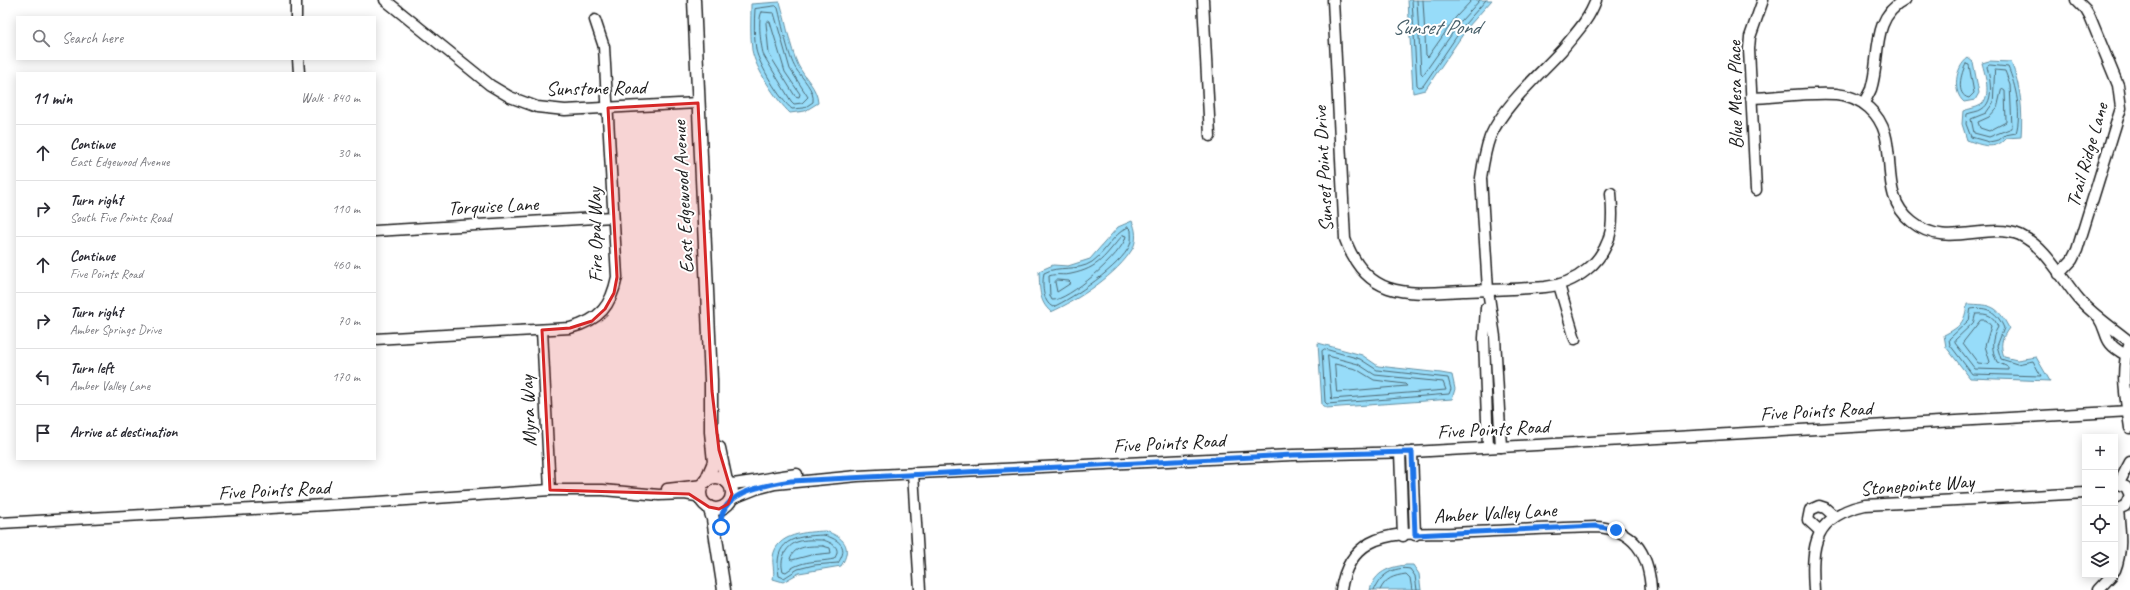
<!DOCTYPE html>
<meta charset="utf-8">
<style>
body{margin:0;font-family:Caveat,sans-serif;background:#f7f7f7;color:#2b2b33}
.controls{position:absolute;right:12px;bottom:12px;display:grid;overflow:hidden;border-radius:0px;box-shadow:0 2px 10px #0003}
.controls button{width:36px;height:36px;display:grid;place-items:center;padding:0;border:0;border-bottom:1px solid #e1e1e2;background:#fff;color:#2b2b33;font:20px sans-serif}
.stop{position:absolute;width:12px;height:12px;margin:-9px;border:3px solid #1a73e8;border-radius:50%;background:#fff}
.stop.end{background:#1a73e8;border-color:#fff;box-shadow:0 1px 4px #0008}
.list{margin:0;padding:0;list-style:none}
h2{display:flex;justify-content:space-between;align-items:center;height:52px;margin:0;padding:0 16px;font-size:17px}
h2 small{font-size:13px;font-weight:400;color:#7c7c81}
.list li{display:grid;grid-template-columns:26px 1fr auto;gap:12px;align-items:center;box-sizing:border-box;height:56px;padding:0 16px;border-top:1px solid #e1e1e2}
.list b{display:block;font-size:15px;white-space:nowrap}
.list p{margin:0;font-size:13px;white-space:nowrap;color:#7c7c81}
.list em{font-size:13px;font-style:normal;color:#7c7c81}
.icon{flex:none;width:22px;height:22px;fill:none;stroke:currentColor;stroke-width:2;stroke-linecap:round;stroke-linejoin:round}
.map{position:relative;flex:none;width:2130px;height:590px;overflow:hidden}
.search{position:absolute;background:#fff;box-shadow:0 2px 10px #0003;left:16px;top:16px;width:360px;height:44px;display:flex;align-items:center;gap:10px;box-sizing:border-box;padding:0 14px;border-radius:0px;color:#7c7c81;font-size:15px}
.panel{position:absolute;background:#fff;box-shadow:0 2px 10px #0003;left:16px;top:72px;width:360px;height:388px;border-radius:0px}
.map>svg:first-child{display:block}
.water{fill:#97dcf9;stroke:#668fa1}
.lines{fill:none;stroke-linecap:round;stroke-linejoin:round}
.shore{stroke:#4d6974;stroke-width:1}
.minor-casing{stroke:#1c1c1c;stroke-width:13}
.major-casing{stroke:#1c1c1c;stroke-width:15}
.minor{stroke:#fff;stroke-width:10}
.major{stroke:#fff;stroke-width:12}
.route{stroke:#1a73e8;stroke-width:5}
.marked{fill:#d62828;fill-opacity:0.2;stroke:#d62828;stroke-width:3;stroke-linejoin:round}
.labels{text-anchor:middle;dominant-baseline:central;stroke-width:4;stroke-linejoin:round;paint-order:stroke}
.street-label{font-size:20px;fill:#1c1c1c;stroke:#fff}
.water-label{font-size:21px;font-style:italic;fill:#475f69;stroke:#fff}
</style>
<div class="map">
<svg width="2130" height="590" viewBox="0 0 2130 590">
<rect width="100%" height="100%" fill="#fff"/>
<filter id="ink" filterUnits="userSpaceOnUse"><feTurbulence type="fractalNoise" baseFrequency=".025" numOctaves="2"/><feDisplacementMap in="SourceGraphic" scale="8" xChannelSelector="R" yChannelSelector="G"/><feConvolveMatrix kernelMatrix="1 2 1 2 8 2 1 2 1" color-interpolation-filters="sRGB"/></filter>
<g filter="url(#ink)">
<g class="water">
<path d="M1408,0H1492L1468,27L1425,90L1413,93Z"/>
<path d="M780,2C786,21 790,48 798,65C805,79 817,87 818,103L805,111L790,113C777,101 755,68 752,50C750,35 751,19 751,4Z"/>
<path d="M1968,58L1973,62L1979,93L1975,100L1964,102C1952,92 1955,67 1968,58Z"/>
<path d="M1989,61L2011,62C2021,87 2023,110 2021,137L2006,138C1995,151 1981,145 1967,140L1962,124L1963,111C1968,109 1976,108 1981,105C1992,96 1985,74 1982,63Z"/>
<path d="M1132,221C1136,229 1137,240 1133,248C1118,274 1078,300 1051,312C1038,301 1040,287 1039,271L1053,265L1068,266L1090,259L1118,227Z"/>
<path d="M1967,304C1992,305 1997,305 2009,328C2001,339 2000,345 2004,357L2017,360L2036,357L2050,381L1970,378L1946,347L1944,335C1960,327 1965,322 1967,304Z"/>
<path d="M1318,343L1362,355L1378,366L1441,373L1452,375L1455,389L1452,399L1326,408L1322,405Z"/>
<path d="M825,531C844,537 853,547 841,566L799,573L783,582L773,579C775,572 772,564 773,557C776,533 807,532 825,531Z"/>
<path d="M1406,565H1413L1419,574L1421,590H1370C1375,572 1389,567 1406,565Z"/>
</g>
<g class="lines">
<g class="shore">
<path d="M1412,0L1417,85L1419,87L1423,86L1465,24L1486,0"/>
<path d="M1417,0L1421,73L1423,75L1461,21L1480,0"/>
<path d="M1423,0L1426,55L1428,57L1456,17L1472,0"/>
<path d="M776,6L778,8C782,23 788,57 796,69C802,78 815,90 813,102L804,108L792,109C780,100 759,64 756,50C754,37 754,22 755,9Z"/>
<path d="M762,12L774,13L790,69L808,97L802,103L794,104L791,101L764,56C761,49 757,17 762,12Z"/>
<path d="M768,21L770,22L785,72L800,94L799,97L795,96L769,54L766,23Z"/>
<path d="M1966,64L1969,65L1974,93L1969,98C1955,95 1961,73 1966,64Z"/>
<path d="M1990,65L2008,67C2016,86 2022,113 2016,133L2005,135L1999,140L1989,142L1971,137L1966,124L1967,114C1972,112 1978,112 1982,109C1995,101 1990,78 1987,67Z"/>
<path d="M1995,70L2005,71L2010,84L2012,128L1989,137L1974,133L1971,119L1986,113L1993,103Z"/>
<path d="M2002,89L2005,91L2006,122L1989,131L1980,128L1978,122L1989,117L1997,108Z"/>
<path d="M1128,227L1131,230C1131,234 1132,240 1130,245C1121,266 1073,298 1053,307C1042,302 1042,283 1044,273C1058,265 1077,272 1092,262C1106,252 1112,235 1128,227Z"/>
<path d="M1123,235L1126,236C1124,253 1067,302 1052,300L1050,296L1049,276C1057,273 1063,276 1071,274C1100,268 1104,256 1123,235Z"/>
<path d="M1057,280L1069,281L1071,283L1057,292L1055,282Z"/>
<path d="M1971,309C1988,306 1997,312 2004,328L1997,346L2001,359L2017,364L2033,361L2041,376L1972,374L1950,345L1949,339L1969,320Z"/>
<path d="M1976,314C1988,313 1994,316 1998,327C1991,339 1991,349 1997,362L2008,367V370L1975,369L1955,343V340L1973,323Z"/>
<path d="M1981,320H1986L1991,326L1985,346L1990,362L1988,364L1978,363L1963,343Z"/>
<path d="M1325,349L1360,359L1377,370L1448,378L1451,389L1449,394L1327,404L1325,402L1322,351Z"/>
<path d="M1328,356L1358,364L1375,375L1443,382L1446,390L1332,399Z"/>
<path d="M1335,364L1356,369L1374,380L1405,384L1407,386L1337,392Z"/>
<path d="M824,535C840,540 849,547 838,563L814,565L798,569L784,578L779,576C773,540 793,536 824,535Z"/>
<path d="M823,540C833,543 842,548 834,559C815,563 803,559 786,572L783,571C779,560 786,546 797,542C805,539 815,540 823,540Z"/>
<path d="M823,546L830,548L831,553L811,555L792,560L790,559C794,545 811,546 823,546Z"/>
<path d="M1374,590C1380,575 1394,566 1410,569L1415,576L1417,590"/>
<path d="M1380,590C1386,578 1393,576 1406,574L1410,578L1412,590"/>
</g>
<g class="minor-casing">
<g id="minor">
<path d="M296,0V17"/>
<path d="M385,0L490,85L510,97L537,107L565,110L698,103"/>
<path d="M1203,0L1210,136"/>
<path d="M1333,0L1345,239C1367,300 1408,294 1463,291C1490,290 1518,289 1545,287C1576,284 1605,262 1611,230C1613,217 1612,205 1611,193"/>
<path d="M298,59L299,73"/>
<path d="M1751,98C1778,97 1810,92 1836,94C1848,95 1860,100 1869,108C1905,140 1873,191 1912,222C1946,250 1987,221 2020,235C2046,247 2061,278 2079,299C2093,315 2113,328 2130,342"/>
<path d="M1864,103C1866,98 1869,94 1871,89C1881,58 1870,18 1905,0"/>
<path d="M1756,190L1749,49L1750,37L1763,0"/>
<path d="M375,231L613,217"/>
<path d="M2059,274L2072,260L2077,250L2121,108L2118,85L2090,17L2086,10L2076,0"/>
<path d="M1559,285L1575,339"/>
<path d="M1486,308L1484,338L1488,447"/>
<path d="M2098,317C2110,335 2101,342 2126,355"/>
<path d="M542,330L550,490"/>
<path d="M375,339L570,328C600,320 611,306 617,277L604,47L595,20"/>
<path d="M2130,343C2119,371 2126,399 2130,428"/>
<path d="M1501,447L1495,337L1488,290L1481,178C1483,164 1485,150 1490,137C1504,105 1539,75 1562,50C1575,34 1589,20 1596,0"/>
<path d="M1400,452L1403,536"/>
<path d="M1412,452L1415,535"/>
<path d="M913,473L920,590"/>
<path d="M2115,483L2126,487L2130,495L2125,506L2115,510"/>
<path d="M2119,483L2130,462"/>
<path d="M729,484C753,483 774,476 797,474"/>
<path d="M667,489L703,485"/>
<path d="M731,499L756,489L775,484L857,476L1293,455L1412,452L2130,411"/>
<path d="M0,523L378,502L550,490H603L659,495L685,494L696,496L702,500"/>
<path d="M1820,531L1808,520L1810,510L1819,506L1825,508L1834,516"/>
<path d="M2115,570C2123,550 2120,530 2118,510"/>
<path d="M1341,590C1344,570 1352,553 1370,543C1394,530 1428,534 1454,533C1501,531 1549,528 1596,527C1635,529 1649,555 1651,590"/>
<path d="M1814,590C1811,544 1814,516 1865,505L2085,493"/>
<path d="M2098,590L2112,575"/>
</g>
</g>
<g class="major-casing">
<g id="major">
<path d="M694,0L711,380V432L714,462L706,481"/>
<path d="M719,448L726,481"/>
<circle cx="716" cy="493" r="16"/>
<path d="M709,507L713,519L724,590"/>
</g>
</g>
<use href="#minor" class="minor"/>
<use href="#major" class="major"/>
</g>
</g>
<g class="lines" filter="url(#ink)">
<path class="route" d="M721,527C717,492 765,485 791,481L1293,455L1412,452L1415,535L1596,526L1616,530"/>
</g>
<path class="marked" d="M698,103L712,391L719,450L732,494L728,504L719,509L709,507L689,494L550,490L542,330L570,328L592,321L605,309L614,293L617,277L608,108Z"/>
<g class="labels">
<g class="street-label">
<text transform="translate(596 88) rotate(-1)">Sunstone Road</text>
<text transform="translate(1735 95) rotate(-91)">Blue Mesa Place</text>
<text transform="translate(2087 155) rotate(-74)">Trail Ridge Lane</text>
<text transform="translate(1323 169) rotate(-93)">Sunset Point Drive</text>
<text transform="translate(683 197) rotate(-93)">East Edgewood Avenue</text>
<text transform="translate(493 206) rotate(-3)">Torquise Lane</text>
<text transform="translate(595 235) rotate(-91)">Fire Opal Way</text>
<text transform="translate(528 411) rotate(-93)">Myra Way</text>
<text transform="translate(1816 411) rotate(-3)">Five Points Road</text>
<text transform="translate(1493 429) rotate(-3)">Five Points Road</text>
<text transform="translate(1169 443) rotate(-3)">Five Points Road</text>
<text transform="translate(1917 485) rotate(-4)">Stonepointe Way</text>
<text transform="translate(274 490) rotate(-3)">Five Points Road</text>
<text transform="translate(1495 513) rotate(-3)">Amber Valley Lane</text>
</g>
<g class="water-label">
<text x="1436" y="27">Sunset Pond</text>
</g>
</g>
</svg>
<div class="controls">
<button>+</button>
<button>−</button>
<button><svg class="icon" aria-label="locate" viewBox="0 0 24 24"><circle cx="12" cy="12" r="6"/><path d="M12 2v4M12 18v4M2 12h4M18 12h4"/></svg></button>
<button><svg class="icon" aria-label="layers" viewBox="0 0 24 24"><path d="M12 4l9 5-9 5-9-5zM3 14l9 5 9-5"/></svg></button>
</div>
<div class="stop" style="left:721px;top:527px"></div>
<div class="stop end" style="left:1616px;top:530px"></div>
<div class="search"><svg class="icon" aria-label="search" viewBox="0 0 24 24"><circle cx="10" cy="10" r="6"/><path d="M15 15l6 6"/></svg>Search here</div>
<section class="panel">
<h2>11 min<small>Walk · 840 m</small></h2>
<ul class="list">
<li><svg class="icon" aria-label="ahead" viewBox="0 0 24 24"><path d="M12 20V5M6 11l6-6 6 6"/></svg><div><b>Continue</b><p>East Edgewood Avenue</p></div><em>30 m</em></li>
<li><svg class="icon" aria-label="right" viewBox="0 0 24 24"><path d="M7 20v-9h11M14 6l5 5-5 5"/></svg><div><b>Turn right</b><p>South Five Points Road</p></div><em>110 m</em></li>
<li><svg class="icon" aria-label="ahead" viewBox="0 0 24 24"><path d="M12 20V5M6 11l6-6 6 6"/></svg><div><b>Continue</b><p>Five Points Road</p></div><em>460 m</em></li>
<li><svg class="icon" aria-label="right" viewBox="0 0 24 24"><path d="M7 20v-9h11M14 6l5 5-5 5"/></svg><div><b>Turn right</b><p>Amber Springs Drive</p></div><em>70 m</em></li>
<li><svg class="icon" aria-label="left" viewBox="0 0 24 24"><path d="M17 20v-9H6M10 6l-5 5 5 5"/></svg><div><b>Turn left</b><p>Amber Valley Lane</p></div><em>170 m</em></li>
<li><svg class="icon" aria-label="arrive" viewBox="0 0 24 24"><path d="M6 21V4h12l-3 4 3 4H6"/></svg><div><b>Arrive at destination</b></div></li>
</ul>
</section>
</div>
